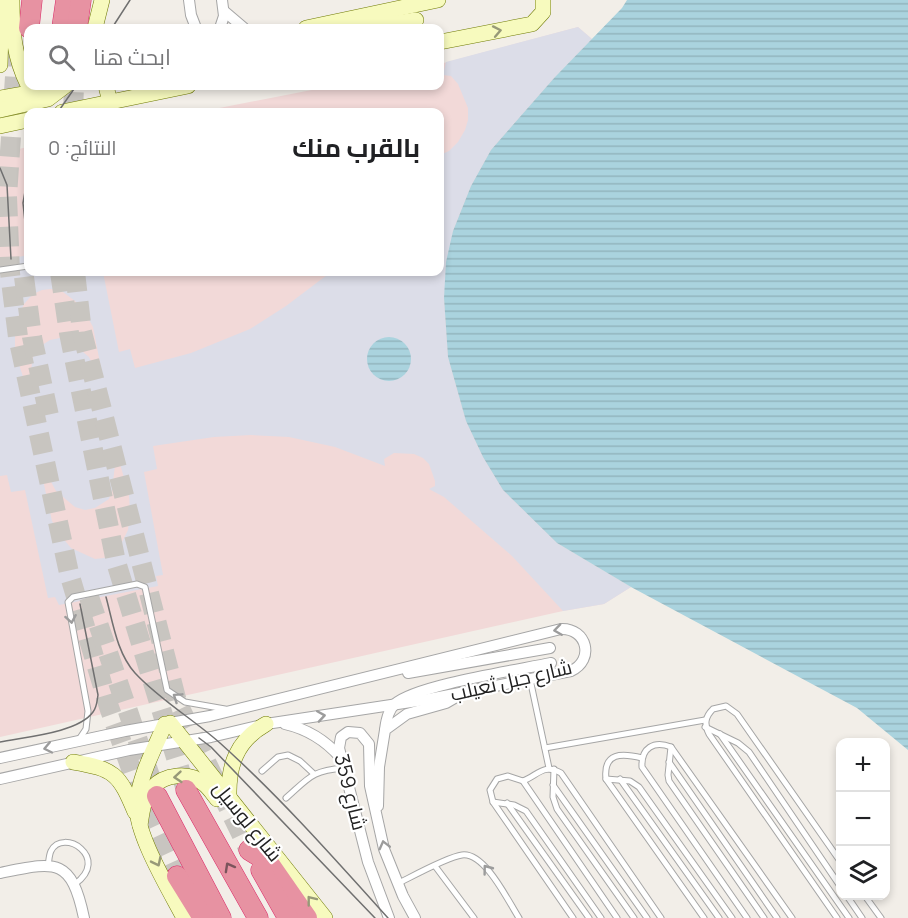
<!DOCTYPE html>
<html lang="ar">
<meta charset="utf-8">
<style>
body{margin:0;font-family:Manrope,Cairo,sans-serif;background:#f2f2f2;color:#202124;direction:rtl}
.controls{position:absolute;right:18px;bottom:18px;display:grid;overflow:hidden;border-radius:12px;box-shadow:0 3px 9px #0003}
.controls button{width:54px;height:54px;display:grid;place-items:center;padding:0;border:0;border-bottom:2px solid #e0e0e0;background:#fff;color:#202124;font:30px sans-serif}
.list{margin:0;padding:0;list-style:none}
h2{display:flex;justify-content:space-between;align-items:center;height:78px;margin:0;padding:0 24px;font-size:26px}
h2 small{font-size:20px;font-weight:400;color:#757577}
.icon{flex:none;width:33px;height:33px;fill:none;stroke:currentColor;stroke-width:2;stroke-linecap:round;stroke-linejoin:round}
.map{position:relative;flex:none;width:908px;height:918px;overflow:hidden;direction:ltr}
.search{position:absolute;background:#fff;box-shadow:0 3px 9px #0003;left:24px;top:24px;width:420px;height:66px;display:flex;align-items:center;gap:15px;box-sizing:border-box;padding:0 21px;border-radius:12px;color:#757577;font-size:22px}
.panel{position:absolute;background:#fff;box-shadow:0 3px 9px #0003;left:24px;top:108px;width:420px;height:168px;border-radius:12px;direction:rtl}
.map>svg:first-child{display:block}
.commercial{fill:#f2d9d8}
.plaza{fill:#dcdde8;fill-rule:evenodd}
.water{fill:url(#water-rules)}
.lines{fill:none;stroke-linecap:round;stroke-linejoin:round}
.highway-tunnel{stroke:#c8c5c0;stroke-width:20;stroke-dasharray:20 10;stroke-linecap:butt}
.lane-casing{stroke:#a6a6a6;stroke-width:7}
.street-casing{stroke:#a6a6a6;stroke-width:12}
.secondary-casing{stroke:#707b06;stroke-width:16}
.highway-casing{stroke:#db2a68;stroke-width:21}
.lane{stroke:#fff;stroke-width:5}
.street{stroke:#fff;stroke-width:10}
.secondary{stroke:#f7fabe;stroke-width:15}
.highway{stroke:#e792a2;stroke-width:20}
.tram{stroke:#707070;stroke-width:1.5}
.oneway{stroke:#979978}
.oneway2{stroke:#9c9c9c}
.oneway3{stroke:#7b545c}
.labels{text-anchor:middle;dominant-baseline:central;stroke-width:4.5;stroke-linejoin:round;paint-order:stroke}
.street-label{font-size:20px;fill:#222;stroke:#fff}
</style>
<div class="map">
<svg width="908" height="918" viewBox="0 0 908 918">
<defs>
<pattern id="water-rules" width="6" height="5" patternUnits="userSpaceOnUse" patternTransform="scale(1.5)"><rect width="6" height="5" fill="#aad3de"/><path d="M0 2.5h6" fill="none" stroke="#92b5be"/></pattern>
</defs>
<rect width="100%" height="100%" fill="#f2eee8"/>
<path class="commercial" d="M578,27L592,39L555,77L557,543L631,587L604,604L563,611L0,737V153L28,147V272H440V112H199L332,86H440V64Z"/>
<path class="plaza" d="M578,27L592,39L555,77L491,150L471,186L453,231L444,298L448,357L466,421L483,457L503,490L557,543L631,587L604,604L563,611L512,556L444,497L429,489L435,486V481L429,464L423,458L414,454L394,453L384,459L385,466L335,447L289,437L251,435L214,437L153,446L157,469L144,472L163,575L156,576L158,586L59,605L55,597L48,598L25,490L11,492L7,475L0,476V261L28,255V272H103L119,352L130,349L135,368L191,353L250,329L286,306L331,272H440V155L449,151L458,142L465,130L468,120V108L458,84L451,76L443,75L446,62ZM51,289L63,292L75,301L85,312L93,327L101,368L95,369L89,357L70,341L60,338L50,340L36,349L33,357L29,383H25L15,352V335L18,317L24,304L33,294L42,290ZM389,337L400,340L410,363L406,373ZM120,464L129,495L130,512L128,530L121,544L113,553L104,558L95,559L71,548L61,536L52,521L43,480L49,478L56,491L75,507L85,510L95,508L109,499L112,490L115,465Z"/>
<g class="water">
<path d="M627,0H908V750L857,708L631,587L557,543L503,490L483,457L466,421L448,357L444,298L446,262L453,231L471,186L491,150L555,77L622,8Z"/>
<circle cx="389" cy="359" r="22"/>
</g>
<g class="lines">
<g class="highway-tunnel">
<path d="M17,47L7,196L10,273L18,337L69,573L109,707L143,802L177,876"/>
<path d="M73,112L74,86"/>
<path d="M60,272L69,333L116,562L186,790"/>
<path d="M75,272L82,332L177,702L249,850"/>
<path d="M24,277L32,337L49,416"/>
<path d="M89,597L151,779"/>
</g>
<g class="lane-casing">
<g id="lane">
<path d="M0,270L28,266"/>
<path d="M530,679L549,768"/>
<path d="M705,727L738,743L749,752L840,886"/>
<path d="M720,734L849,918"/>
<path d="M78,741L86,729L88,711L68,602L73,597L137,584L145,587L167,690L185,702L225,709"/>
<path d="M671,747L668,775L669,781L764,918"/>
<path d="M545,748L705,720"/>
<path d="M642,758C622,753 603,752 606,779L704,918"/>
<path d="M669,762L777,918"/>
<path d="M554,769L553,797L557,809L634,918"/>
<path d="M262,771L278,757L288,755L300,761L314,774"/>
<path d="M606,779L630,781L639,787L732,918"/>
<path d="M620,779L719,918"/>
<path d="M523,781L617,918"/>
<path d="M553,785L647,918"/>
<path d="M286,798C310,777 311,771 344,768"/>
<path d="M493,802L514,805L526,811L601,918"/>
<path d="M507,803L589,918"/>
<path d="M48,865C49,861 49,855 51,851C63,827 111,858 75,884"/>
<path d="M435,866L474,918"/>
<path d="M397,884C413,876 447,857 462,855C485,852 508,901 519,918"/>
<path d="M847,896L862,918"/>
<path d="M865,896L881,918"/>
<path d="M573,918L493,802L490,790L497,779L508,776L523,781C538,775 544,763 561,773L661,918"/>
<path d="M747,918L642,767C641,748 654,740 671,747L792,918"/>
<path d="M837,918L709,734C704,724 705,717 713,709L726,706L737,714L840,861"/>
</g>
</g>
<g class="street-casing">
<g id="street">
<path d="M189,0L191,15L196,28"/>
<path d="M224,11L244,28"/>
<path d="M220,28L224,16L222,0"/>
<path d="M408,673L550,648"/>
<path d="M285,724C307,729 325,740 340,757"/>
<path d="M385,730C386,721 388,710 395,704C416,685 518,670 551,663"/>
<path d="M0,758L125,731L210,716L561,629C587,628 595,660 571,671L424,700L266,724L211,737L129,750L0,779"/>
<path d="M378,806L379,767L385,730L407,714L446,703L458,696"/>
<path d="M0,873C55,862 71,856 84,918"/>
<path d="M389,918L368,862L339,748L341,737L348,732L360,733L369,744L370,786L384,849L403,896L415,918"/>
</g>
</g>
<g class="secondary-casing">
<g id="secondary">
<path d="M12,0C12,31 14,57 28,85"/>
<path d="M95,28L102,0"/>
<path d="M306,28L438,0"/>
<path d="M366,28L416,20"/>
<path d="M440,42L532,24L543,12V0"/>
<path d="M0,65L1,30L4,3"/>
<path d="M106,86L110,102"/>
<path d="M0,98L41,91"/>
<path d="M0,110L48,99L65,86"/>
<path d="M62,112L188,86"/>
<path d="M0,126L28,120"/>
<path d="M170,723L325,918"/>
<path d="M165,724C154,750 140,774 137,803C134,832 170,891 184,918"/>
<path d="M73,762C115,769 119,774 135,812"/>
<path d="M229,798C228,766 236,741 266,724"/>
<path d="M140,825C142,813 143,799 152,788C164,774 190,771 204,784C209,788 213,794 217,799"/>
</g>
</g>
<g class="highway-casing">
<g id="highway">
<path d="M29,28L32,0"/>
<path d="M62,28L66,0"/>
<path d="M77,28L81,0"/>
<path d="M186,790L258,918"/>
<path d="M157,796L221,918"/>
<path d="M249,850L268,862L307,918"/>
<path d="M261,870L288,918"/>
<path d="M177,876L203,918"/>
</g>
</g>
<use href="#lane" class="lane"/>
<use href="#street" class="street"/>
<use href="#secondary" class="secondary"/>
<use href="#highway" class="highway"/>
<g class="tram">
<path d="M112,28L130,0"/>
<path d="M58,112L76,86"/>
<path d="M0,168L7,185L11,259"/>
<path d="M28,175L23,203L28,250"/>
<path d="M106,597C113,623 117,653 135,673C160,700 193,719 220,743C280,797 334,858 388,918"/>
<path d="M199,738L211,747L375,918"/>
<path d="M0,742C24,737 78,733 93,712C97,707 97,701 98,695L80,604"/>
</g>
</g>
<defs><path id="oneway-chevron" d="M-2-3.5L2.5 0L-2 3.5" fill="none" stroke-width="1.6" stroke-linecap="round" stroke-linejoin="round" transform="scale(1.5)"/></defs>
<g class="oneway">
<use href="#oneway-chevron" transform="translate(497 31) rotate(-11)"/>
<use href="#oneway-chevron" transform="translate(178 777) rotate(175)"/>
<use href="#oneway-chevron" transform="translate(157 862) rotate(64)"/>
<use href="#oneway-chevron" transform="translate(311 900) rotate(-128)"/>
</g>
<g class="oneway2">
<use href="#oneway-chevron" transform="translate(71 619) rotate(80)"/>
<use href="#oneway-chevron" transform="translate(558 630) rotate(172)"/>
<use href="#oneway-chevron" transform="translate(177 697) rotate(-146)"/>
<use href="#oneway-chevron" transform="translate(321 716) rotate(-9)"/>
<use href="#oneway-chevron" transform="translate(48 748) rotate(168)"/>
<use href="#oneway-chevron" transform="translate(384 845) rotate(-104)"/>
<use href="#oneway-chevron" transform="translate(487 869) rotate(-127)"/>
</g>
<use class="oneway3" href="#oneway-chevron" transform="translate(229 867) rotate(-119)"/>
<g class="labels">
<g class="street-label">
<text transform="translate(511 680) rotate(-13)">شارع جبل ثعيلب</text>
<text transform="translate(351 792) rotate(76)">شارع 359</text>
<text transform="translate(248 821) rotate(51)">شارع لوسيل</text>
</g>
</g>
</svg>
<div class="controls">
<button>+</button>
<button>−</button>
<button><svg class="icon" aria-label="layers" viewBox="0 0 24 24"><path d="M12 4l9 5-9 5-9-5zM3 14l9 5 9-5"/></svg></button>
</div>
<div class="search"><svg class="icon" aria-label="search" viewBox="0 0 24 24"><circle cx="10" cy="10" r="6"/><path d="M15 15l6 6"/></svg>ابحث هنا</div>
<section class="panel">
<h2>بالقرب منك<small>النتائج: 0</small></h2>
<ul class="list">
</ul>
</section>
</div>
